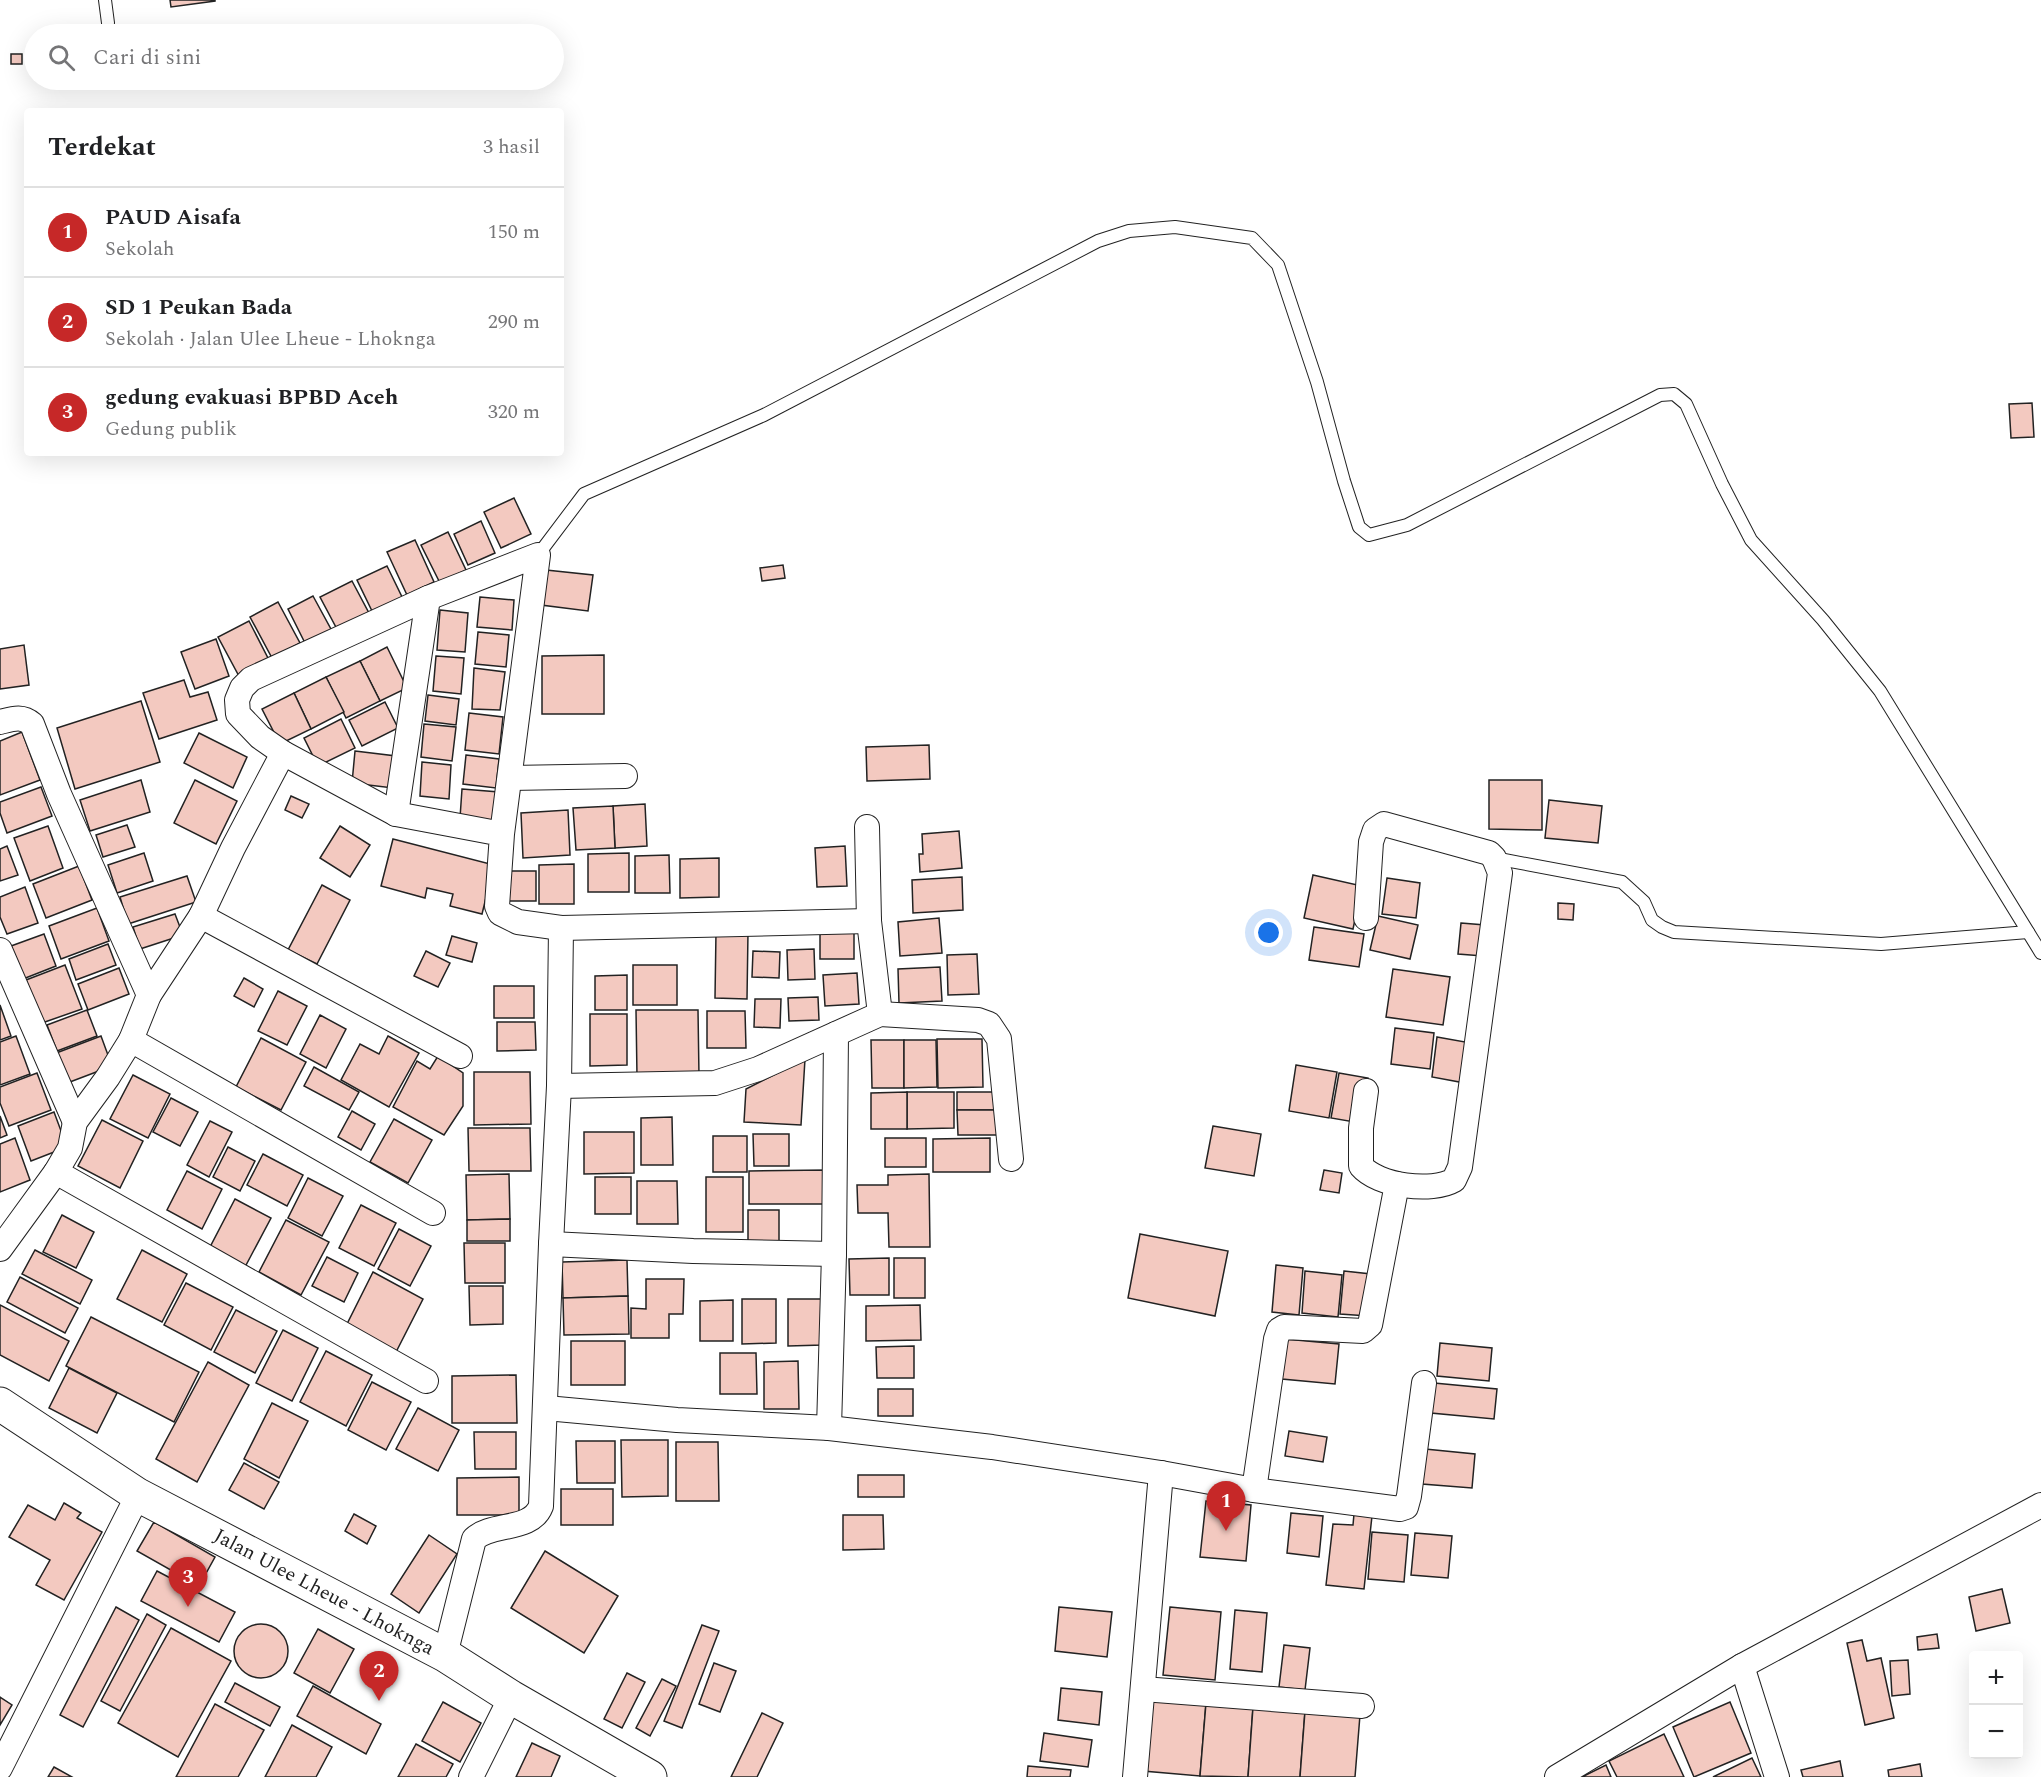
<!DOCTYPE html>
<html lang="id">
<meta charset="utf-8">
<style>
body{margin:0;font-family:Spectral,serif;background:#f2f2f2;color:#202124}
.controls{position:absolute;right:18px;bottom:18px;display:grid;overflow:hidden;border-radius:6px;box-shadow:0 6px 24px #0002}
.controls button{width:54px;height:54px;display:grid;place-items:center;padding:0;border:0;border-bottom:2px solid #e0e0e0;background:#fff;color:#202124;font:30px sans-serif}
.you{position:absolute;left:1269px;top:933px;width:21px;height:21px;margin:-15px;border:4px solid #fff;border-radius:50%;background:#1a73e8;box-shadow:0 0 0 9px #1a73e833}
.badge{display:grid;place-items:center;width:39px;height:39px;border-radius:50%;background:#c62828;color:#fff;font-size:20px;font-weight:700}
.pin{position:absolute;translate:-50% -50px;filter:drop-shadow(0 2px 3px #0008)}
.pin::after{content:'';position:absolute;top:32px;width:21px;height:18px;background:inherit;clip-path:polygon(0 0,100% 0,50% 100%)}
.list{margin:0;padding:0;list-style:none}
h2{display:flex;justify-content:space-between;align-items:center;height:78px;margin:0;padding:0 24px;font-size:26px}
h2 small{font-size:20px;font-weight:400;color:#757577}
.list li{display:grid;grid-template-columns:39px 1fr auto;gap:18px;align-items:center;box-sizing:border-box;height:90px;padding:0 24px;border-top:2px solid #e0e0e0}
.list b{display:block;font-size:22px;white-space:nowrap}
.list p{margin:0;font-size:20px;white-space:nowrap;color:#757577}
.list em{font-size:20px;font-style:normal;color:#757577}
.icon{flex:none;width:33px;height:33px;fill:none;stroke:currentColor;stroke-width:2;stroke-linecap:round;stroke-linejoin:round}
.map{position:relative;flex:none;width:2041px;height:1777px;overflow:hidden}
.search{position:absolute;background:#fff;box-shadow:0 6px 24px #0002;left:24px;top:24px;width:540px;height:66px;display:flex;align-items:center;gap:15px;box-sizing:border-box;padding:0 21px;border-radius:33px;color:#757577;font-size:22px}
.panel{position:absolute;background:#fff;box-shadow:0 6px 24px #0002;left:24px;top:108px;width:540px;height:348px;border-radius:6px}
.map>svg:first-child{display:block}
.building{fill:#f3c9c0;stroke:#222;stroke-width:1.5}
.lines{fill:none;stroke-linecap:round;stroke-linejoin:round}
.lane-casing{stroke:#222;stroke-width:14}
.street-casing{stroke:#222;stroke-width:26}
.highway-casing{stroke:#222;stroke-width:35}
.lane{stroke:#fff;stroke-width:12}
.street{stroke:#fff;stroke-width:24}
.highway{stroke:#fff;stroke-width:33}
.labels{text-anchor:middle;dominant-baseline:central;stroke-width:4.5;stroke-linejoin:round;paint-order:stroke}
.street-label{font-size:20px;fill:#222;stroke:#fff}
</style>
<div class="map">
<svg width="2041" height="1777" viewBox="0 0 2041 1777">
<rect width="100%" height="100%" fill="#fff"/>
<g class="building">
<path d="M170,0H215V1L171,7Z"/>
<rect x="11" y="54" width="11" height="10"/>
<path d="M2032,403L2034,437L2011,438L2009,404Z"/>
<path d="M514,498L531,534L501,548L484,512Z"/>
<path d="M481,521L495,553L468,565L454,534Z"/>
<path d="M448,532L466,570L440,583L421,545Z"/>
<path d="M415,540L434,582L407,595L387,552Z"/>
<path d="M783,565L785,578L762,581L760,568Z"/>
<path d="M387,566L403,599L373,613L357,580Z"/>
<path d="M546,570L593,575L588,611L541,605Z"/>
<path d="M352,581L370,615L338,631L320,597Z"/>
<path d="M313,596L332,631L306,645L288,609Z"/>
<path d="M480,597L514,600L512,630L477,627Z"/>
<path d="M278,602L300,643L272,658L250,617Z"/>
<path d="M440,610L468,613L465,652L437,650Z"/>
<path d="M249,621L270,662L240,678L218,637Z"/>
<path d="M478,632L509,635L506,667L475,664Z"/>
<path d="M216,639L229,676L195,689L181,652Z"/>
<path d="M24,645L29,685L0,689V649Z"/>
<path d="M387,647L407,688L380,701L360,661Z"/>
<path d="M604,655V714H542V656Z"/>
<path d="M436,656L464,658L461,694L433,691Z"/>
<path d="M360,661L380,701L346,718L326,677Z"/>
<path d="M474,668L505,672L500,710L472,709Z"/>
<path d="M326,677L344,712L311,729L294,693Z"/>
<path d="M184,680L190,697L208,692L217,720L159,739L143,693Z"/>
<path d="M294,693L311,729L280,744L262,709Z"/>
<path d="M428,695L459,699L456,725L425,721Z"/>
<path d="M141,701L160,762L75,789L57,728Z"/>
<path d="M385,702L398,728L362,746L349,720Z"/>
<path d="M469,713L503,717L499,754L465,750Z"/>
<path d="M341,719L355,748L318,766L304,738Z"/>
<path d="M424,724L456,727L452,761L421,757Z"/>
<path d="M22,732L40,780L0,795V741Z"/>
<path d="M199,733L247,757L233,788L184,763Z"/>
<path d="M929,745L930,779L867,781L866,747Z"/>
<path d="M355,751L396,756L393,788L352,783Z"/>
<path d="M466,755L499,759L496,788L463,784Z"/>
<path d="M422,762L451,765L449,799L420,796Z"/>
<path d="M141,780L150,812L90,831L80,800Z"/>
<path d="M195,780L237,801L216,844L174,823Z"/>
<path d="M1489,780H1542V830L1489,829Z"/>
<path d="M41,787L52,816L7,833L0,813V802Z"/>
<path d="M462,789L499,792L496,822L460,818Z"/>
<path d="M291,796L309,804L302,818L285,810Z"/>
<path d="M1549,800L1602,806L1598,843L1545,838Z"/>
<path d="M645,804L647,846L615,848L613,806Z"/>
<path d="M613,806L615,848L576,850L573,808Z"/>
<path d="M568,810L570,855L523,858L521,813Z"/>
<path d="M127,825L135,847L103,857L96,835Z"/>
<path d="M48,826L63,868L30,881L14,838Z"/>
<path d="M340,826L370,845L350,877L320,858Z"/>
<path d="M959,831L962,868L920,872L919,854H923L922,834Z"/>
<path d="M393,839L494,865L482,914L450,906L453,894L427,888L425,898L381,886Z"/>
<path d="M7,846L18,875L0,881V849Z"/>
<path d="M845,846L847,886L817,887L815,848Z"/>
<path d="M144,853L153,881L117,893L108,865Z"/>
<path d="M629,853V892H588V854Z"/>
<path d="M669,855L670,893H635V856Z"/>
<path d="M719,858V897L680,898V859Z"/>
<path d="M574,864V904H539V865Z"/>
<path d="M79,866L92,900L46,918L33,884Z"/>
<rect x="503" y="871" width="33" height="30"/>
<path d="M1313,875L1362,886L1353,929L1304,918Z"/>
<path d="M187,876L196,902L128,924L120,897Z"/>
<path d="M962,877L963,910L913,913L912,880Z"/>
<path d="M1387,878L1420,883L1416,918L1382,914Z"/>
<path d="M322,885L350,900L317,964L288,950Z"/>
<path d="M25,887L38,923L7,934L0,917V897Z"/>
<path d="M1558,903L1574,904L1573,920L1558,919Z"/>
<path d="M97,908L109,941L61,959L49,926Z"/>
<path d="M175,914L183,935L140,949L133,927Z"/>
<path d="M1378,916L1418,925L1410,959L1370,950Z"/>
<path d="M939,918L942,953L900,956L898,922Z"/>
<path d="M1461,923L1485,925L1483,956L1458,954Z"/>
<path d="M1314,927L1364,934L1359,967L1309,960Z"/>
<path d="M854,931V959H820V932Z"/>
<path d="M716,932H748L747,999L715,998Z"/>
<path d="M44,934L56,966L23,979L11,946Z"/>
<path d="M452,936L477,943L472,962L446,955Z"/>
<path d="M108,944L116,965L76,980L69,959Z"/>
<path d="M814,949L815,979L788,980L787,950Z"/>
<path d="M426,951L450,963L438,987L414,976Z"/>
<path d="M753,951L780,952L779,978L752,977Z"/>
<path d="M977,954L979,994L948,995L947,955Z"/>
<path d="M65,965L82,1009L42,1023L26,980Z"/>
<rect x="633" y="965" width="44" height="40"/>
<path d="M940,967L942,1001L899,1003L898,969Z"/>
<path d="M119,968L129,994L88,1010L78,984Z"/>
<path d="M1393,969L1450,977L1443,1025L1386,1017Z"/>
<path d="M857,973L859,1004L825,1006L823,975Z"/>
<path d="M627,975V1010H595V976Z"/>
<path d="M244,978L263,989L254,1007L234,996Z"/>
<rect x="494" y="986" width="40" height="32"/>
<path d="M278,991L307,1006L287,1045L258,1031Z"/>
<path d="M818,997L819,1020L789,1021L788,998Z"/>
<path d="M755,999H781L780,1028L754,1027Z"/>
<path d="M0,1005L11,1036L0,1040Z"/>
<path d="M87,1010L97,1036L57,1051L47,1025Z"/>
<path d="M636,1010H698L699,1076L637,1077Z"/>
<path d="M707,1011H745L746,1048H707Z"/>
<path d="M590,1014H627V1065L590,1066Z"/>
<path d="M320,1015L346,1029L326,1068L300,1054Z"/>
<path d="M497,1022H535L536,1050L497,1051Z"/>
<path d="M1395,1028L1434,1033L1430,1069L1391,1064Z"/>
<path d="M16,1036L30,1074L0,1085V1042Z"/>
<path d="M101,1036L112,1066L62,1085L51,1055Z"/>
<path d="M388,1036L419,1053L389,1107L341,1080L360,1044L379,1054Z"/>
<path d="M1437,1037L1471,1043L1465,1083L1432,1077Z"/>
<path d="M261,1038L306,1062L281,1110L236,1087Z"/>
<path d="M937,1039H982L983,1087L938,1088Z"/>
<path d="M871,1040H904V1088H872Z"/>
<path d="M904,1040H936L937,1087L904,1088Z"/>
<path d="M438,1056L463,1073V1106L444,1135L393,1107L417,1061L430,1069Z"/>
<path d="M805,1059L801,1125L744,1122L746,1089Z"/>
<path d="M1296,1065L1337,1072L1329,1118L1289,1111Z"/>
<path d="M314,1067L359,1092L349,1110L304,1086Z"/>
<path d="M474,1072H530L531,1124L474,1125Z"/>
<path d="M37,1073L51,1110L9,1126L0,1103V1087Z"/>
<path d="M1339,1073L1368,1078L1360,1123L1331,1118Z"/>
<path d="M133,1075L170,1094L148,1138L110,1119Z"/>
<path d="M907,1092H954V1128L907,1129Z"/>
<path d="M907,1092V1129H871V1093Z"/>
<path d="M957,1092H999L1000,1110H957Z"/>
<path d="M171,1098L198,1112L180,1146L153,1132Z"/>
<path d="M957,1110H1000V1135H958Z"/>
<path d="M352,1111L375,1124L361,1150L338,1137Z"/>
<path d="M54,1112L67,1147L31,1161L18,1126Z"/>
<path d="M0,1116L7,1135L0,1138Z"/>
<path d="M672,1117L673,1165H641V1118Z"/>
<path d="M394,1119L432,1140L408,1183L370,1162Z"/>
<path d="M102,1120L143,1141L120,1188L78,1166Z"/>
<path d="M210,1121L232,1132L209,1177L187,1165Z"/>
<path d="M1213,1126L1261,1134L1254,1176L1205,1168Z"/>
<path d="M468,1128H530L531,1171H469Z"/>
<path d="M584,1132H634V1173L584,1174Z"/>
<path d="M753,1134H789V1166H754Z"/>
<rect x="713" y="1136" width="34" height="36"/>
<path d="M15,1138L30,1180L0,1192V1144Z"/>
<rect x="885" y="1138" width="41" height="29"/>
<path d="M990,1138V1172H933V1139Z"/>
<path d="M228,1147L255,1161L240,1191L213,1177Z"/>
<path d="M263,1154L303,1175L287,1206L247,1185Z"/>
<path d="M827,1170L828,1204H749V1171Z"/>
<path d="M1324,1170L1342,1173L1339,1193L1320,1190Z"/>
<path d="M187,1171L222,1189L202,1229L167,1210Z"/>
<path d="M509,1174L510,1219L467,1220L466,1175Z"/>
<path d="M929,1174L930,1247H889L888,1213H858L857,1185H888V1175Z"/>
<rect x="595" y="1177" width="36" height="37"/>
<rect x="706" y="1177" width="37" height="55"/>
<path d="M308,1178L343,1196L322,1236L288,1218Z"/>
<path d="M637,1181H677L678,1224H637Z"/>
<path d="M235,1199L271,1218L245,1267L209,1249Z"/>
<path d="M361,1205L396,1223L374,1266L339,1248Z"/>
<rect x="748" y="1210" width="31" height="34"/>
<path d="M62,1215L94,1232L76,1268L43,1252Z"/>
<path d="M510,1219V1241H467V1220Z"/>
<path d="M286,1220L329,1242L301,1295L259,1272Z"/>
<path d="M399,1229L431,1246L410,1286L378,1269Z"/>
<path d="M1140,1234L1228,1251L1215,1316L1128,1298Z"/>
<path d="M464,1243H505V1283H465Z"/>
<path d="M35,1250L92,1280L80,1304L22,1274Z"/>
<path d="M142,1250L187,1274L162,1322L117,1299Z"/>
<path d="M327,1257L358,1273L344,1302L312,1286Z"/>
<path d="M889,1258V1295H850L849,1259Z"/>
<rect x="894" y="1258" width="31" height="40"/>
<path d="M627,1260L628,1296L563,1298L562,1262Z"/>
<path d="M1276,1265L1303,1268L1299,1315L1272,1312Z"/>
<path d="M1305,1271L1342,1275L1338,1317L1302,1313Z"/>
<path d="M1344,1271L1371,1274L1368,1316L1340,1314Z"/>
<path d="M373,1272L423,1299L394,1356L344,1330Z"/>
<path d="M20,1277L78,1308L65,1333L7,1302Z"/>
<path d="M646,1279H684L683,1314H669V1338H631V1308L646,1309Z"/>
<path d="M186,1283L233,1307L211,1350L164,1325Z"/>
<path d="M469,1286H503V1324L470,1325Z"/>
<path d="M628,1296L629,1334L564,1335L563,1298Z"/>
<path d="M742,1299H776V1343L742,1344Z"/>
<path d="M788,1299H822L823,1345L788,1346Z"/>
<path d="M733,1300V1341H700V1301Z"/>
<path d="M0,1305L69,1341L49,1381L0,1355Z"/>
<path d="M920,1305L921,1340L866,1341V1306Z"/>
<path d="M236,1310L277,1331L255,1373L214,1352Z"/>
<path d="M91,1317L199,1372L174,1422L66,1366Z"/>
<path d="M283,1330L318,1348L292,1401L256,1383Z"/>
<path d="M1285,1339L1339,1344L1335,1384L1282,1379Z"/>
<rect x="571" y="1341" width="54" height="44"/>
<path d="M1440,1343L1492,1348L1489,1381L1437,1376Z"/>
<path d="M914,1346V1378H877L876,1347Z"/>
<path d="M326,1351L372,1375L346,1426L300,1402Z"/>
<path d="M720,1353H756L757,1394H720Z"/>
<path d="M798,1361L799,1409H764V1362Z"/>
<path d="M208,1362L249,1385L197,1482L156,1459Z"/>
<path d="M69,1368L117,1393L97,1433L49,1408Z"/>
<path d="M516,1375L517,1423H452V1376Z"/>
<path d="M372,1382L411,1402L386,1450L348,1430Z"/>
<path d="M1434,1383L1497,1389L1494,1419L1431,1413Z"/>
<rect x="878" y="1389" width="35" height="27"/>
<path d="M272,1403L308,1421L279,1478L244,1459Z"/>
<path d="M418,1408L459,1430L438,1471L396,1449Z"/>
<path d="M1289,1431L1327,1437L1323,1462L1285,1456Z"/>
<path d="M474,1432H516V1469H475Z"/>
<path d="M621,1440H668V1496L622,1497Z"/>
<path d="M576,1441H615V1483H577Z"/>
<path d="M676,1442H718L719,1501H676Z"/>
<path d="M1425,1449L1475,1454L1472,1488L1422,1484Z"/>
<path d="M244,1463L279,1482L264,1509L229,1490Z"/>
<rect x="858" y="1475" width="46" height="22"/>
<path d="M519,1477V1515H457V1478Z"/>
<rect x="561" y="1489" width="52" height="36"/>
<path d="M1206,1501L1251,1505L1246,1561L1200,1557Z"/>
<path d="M64,1503L81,1513L77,1518L102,1532L64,1600L36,1585L50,1560L9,1537L28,1505L55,1520Z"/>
<path d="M1291,1513L1323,1516L1319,1557L1287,1553Z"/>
<path d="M354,1514L376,1526L367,1544L345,1531Z"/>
<path d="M1354,1514L1372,1516L1364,1589L1326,1585L1333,1524L1353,1525Z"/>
<path d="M843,1515H883L884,1549L843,1550Z"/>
<path d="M154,1522L215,1557L199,1586L137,1551Z"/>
<path d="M1372,1532L1408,1535L1404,1582L1368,1579Z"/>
<path d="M1415,1533L1452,1536L1448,1578L1411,1575Z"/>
<path d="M429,1535L457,1554L419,1613L391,1594Z"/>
<path d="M545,1551L618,1596L584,1653L511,1608Z"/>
<path d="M157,1571L235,1612L219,1642L141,1601Z"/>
<path d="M2002,1589L2010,1623L1976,1631L1969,1597Z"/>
<path d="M116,1607L139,1620L83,1727L60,1715Z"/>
<path d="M1059,1607L1112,1612L1107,1657L1055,1651Z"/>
<path d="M1170,1607L1221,1612L1215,1680L1163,1675Z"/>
<path d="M1235,1610L1267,1613L1262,1672L1230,1669Z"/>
<path d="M147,1614L166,1625L120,1711L101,1701Z"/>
<circle cx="261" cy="1651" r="27"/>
<path d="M702,1625L719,1631L682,1728L664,1721Z"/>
<path d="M171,1628L231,1661L178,1757L118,1723Z"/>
<path d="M318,1629L354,1649L330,1693L294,1673Z"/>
<path d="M1937,1634L1939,1648L1918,1650L1917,1637Z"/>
<path d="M1862,1640L1867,1661L1881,1658L1894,1718L1865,1725L1847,1643Z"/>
<path d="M1284,1645L1310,1648L1305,1690L1279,1687Z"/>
<path d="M1908,1660L1910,1694L1892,1696L1890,1661Z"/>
<path d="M714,1663L736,1671L720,1712L699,1704Z"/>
<path d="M627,1673L645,1682L622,1728L604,1719Z"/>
<path d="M662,1679L676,1686L650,1736L636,1728Z"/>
<path d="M235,1683L280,1707L270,1726L225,1702Z"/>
<path d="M313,1686L381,1724L366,1754L297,1716Z"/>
<path d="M1061,1688L1102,1692L1099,1725L1058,1720Z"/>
<path d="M0,1697L12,1705L0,1725Z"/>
<path d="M1149,1698L1206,1703L1200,1776L1143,1771Z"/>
<path d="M443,1702L481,1723L460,1762L422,1741Z"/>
<path d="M1730,1702L1751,1753L1694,1777L1673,1727Z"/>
<path d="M1206,1703L1253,1707L1248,1777L1200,1776Z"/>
<path d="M215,1704L264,1730L238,1777H176Z"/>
<path d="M1253,1707L1305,1711L1300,1777H1248Z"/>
<path d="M1305,1711L1360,1715L1355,1777H1300Z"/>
<path d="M762,1713L783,1723L757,1777H731Z"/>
<path d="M292,1725L332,1747L316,1777H265Z"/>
<path d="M1044,1733L1092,1740L1088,1767L1040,1761Z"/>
<path d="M1664,1734L1684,1777H1617L1609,1761Z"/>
<path d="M532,1743L560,1756L551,1777H516Z"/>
<path d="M416,1744L453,1764L446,1777H398Z"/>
<path d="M1752,1758L1761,1777H1713Z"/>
<path d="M1840,1761L1843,1777H1803L1801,1770Z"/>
<path d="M1920,1764L1922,1777H1889L1888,1770Z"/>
<path d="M1606,1765L1611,1777H1582Z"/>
<path d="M1028,1766L1071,1770L1070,1777H1027Z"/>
<path d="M54,1767L72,1777H48Z"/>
</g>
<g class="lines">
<g class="lane-casing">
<g id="lane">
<path d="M105,0L108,23"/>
<path d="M538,555L584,494L764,415L1098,241L1129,231L1175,227L1252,238L1278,265L1317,382L1344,481L1359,527L1369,535L1407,525L1660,395L1674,394L1686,404L1722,484L1751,540L1823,620L1880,691L2041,953"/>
<path d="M1494,858L1622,882L1644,902L1652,920L1662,927L1674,932L1881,944L2028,932"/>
</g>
</g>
<g class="street-casing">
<g id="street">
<path d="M0,722C12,719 22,715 32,724L59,794L149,995"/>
<path d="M510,778L625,776"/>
<path d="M396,814L428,598"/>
<path d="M867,827L869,921L880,1014"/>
<path d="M502,834L396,814L283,753L260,737L238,714L237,700L242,688L251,679L428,598L538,555L502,834L497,906L500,913L518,922L561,928L869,921"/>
<path d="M201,916L460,1056"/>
<path d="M1366,918L1371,842L1375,830L1384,824L1489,853L1494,858L1500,873L1460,1167L1454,1180C1432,1193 1378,1186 1361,1166V1128L1366,1091"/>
<path d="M0,950L75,1122"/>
<path d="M131,1040L433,1213"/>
<path d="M559,1086L715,1083L758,1069L880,1014L978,1020L989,1024L999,1039L1011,1159"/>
<path d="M56,1172L426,1381"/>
<path d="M551,1244L693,1251L834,1254"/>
<path d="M0,1249L56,1172L70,1148L75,1122L108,1077L131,1040L149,995L201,916L233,848L283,753"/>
<path d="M546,1408L677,1420L829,1428L992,1447L1161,1473L1254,1490L1400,1509L1406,1507L1409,1496L1424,1383"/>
<path d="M829,1428L834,1254L836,1034"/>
<path d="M1254,1490L1276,1339L1279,1330L1284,1327L1363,1331L1370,1325L1397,1184"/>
<path d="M445,1655L474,1539C492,1522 531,1532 541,1506L551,1244L559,1086L561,928"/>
<path d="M1742,1666L1777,1777"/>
<path d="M1143,1689L1362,1706"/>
<path d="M0,1768L138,1495"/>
<path d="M471,1777L511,1697"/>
<path d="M1135,1777L1161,1473"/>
<path d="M1557,1777L1742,1666L2041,1505"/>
</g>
</g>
<g class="highway-casing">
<path id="highway" d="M0,1404L138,1495L445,1655L511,1697L650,1777"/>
</g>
<use href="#lane" class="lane"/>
<use href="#street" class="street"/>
<use href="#highway" class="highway"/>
</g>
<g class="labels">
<g class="street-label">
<text transform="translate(324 1592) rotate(28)">Jalan Ulee Lheue - Lhoknga</text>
</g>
</g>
</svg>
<div class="controls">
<button>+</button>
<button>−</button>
</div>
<div class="you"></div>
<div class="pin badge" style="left:1226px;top:1531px">1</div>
<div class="pin badge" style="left:379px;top:1701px">2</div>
<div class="pin badge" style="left:188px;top:1607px">3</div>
<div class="search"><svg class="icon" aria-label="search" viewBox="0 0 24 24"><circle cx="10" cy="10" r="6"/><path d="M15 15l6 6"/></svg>Cari di sini</div>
<section class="panel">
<h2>Terdekat<small>3 hasil</small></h2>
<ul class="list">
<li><span class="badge">1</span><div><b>PAUD Aisafa</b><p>Sekolah</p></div><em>150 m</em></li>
<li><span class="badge">2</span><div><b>SD 1 Peukan Bada</b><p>Sekolah · Jalan Ulee Lheue - Lhoknga</p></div><em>290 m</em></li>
<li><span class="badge">3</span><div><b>gedung evakuasi BPBD Aceh</b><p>Gedung publik</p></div><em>320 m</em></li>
</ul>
</section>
</div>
